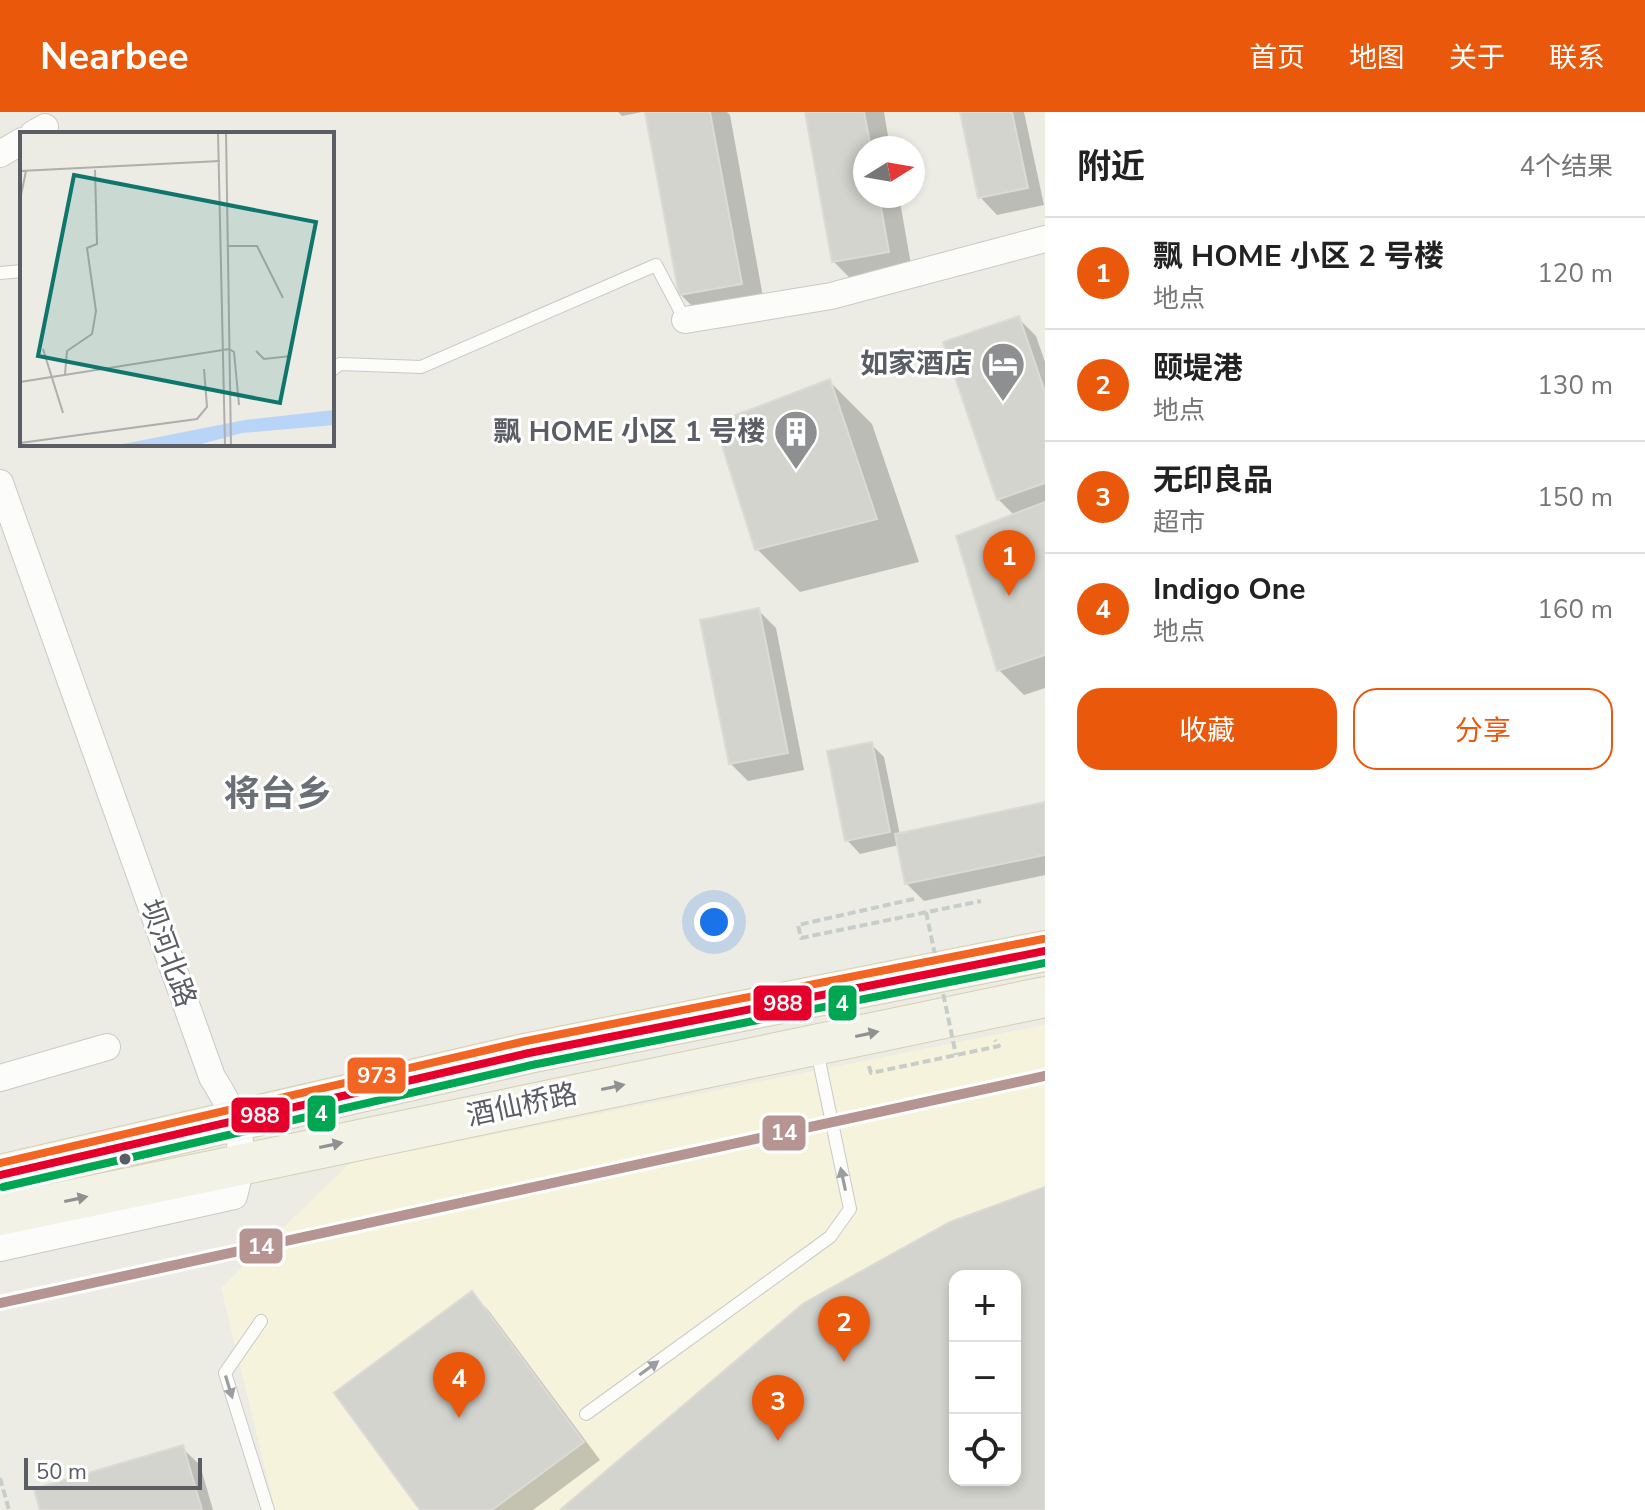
<!DOCTYPE html>
<html lang="zh">
<meta charset="utf-8">
<style>
body{margin:0;font-family:"Nunito Sans","Noto Sans SC",sans-serif;background:#f2f2f2;color:#222}
.controls{position:absolute;right:24px;bottom:24px;display:grid;overflow:hidden;border-radius:16px;box-shadow:0 4px 12px #0003}
.controls button{width:72px;height:72px;display:grid;place-items:center;padding:0;border:0;border-bottom:2px solid #e0e0e0;background:#fff;color:#222;font:40px sans-serif}
.compass{position:absolute;left:853px;top:24px;width:72px;height:72px;border-radius:50%;background:#fff;box-shadow:0 4px 12px #0003;rotate:79deg}
.scale{position:absolute;left:24px;bottom:20px;width:178px;box-sizing:border-box;padding-left:8px;border:4px solid #5a5d64;border-top:0;font-size:22px;line-height:28px;white-space:nowrap;color:#5a5d64;-webkit-text-stroke:6px #fff;paint-order:stroke}
.you{position:absolute;left:714px;top:810px;width:28px;height:28px;margin:-20px;border:6px solid #fff;border-radius:50%;background:#1a73e8;box-shadow:0 0 0 12px #1a73e833}
.badge{display:grid;place-items:center;width:52px;height:52px;border-radius:50%;background:#ea580c;color:#fff;font-size:26px;font-weight:700}
.pin{position:absolute;translate:-50% -66px;filter:drop-shadow(0 2px 4px #0008)}
.pin::after{content:'';position:absolute;top:42px;width:28px;height:24px;background:inherit;clip-path:polygon(0 0,100% 0,50% 100%)}
.list{margin:0;padding:0;list-style:none}
h2{display:flex;justify-content:space-between;align-items:center;height:104px;margin:0;padding:0 32px;font-size:34px}
h2 small{font-size:26px;font-weight:400;color:#767676}
.list li{display:grid;grid-template-columns:52px 1fr auto;gap:24px;align-items:center;box-sizing:border-box;height:112px;padding:0 32px;border-top:2px solid #e0e0e0}
.list b{display:block;font-size:30px;white-space:nowrap}
.list p{margin:0;font-size:26px;white-space:nowrap;color:#767676}
.list em{font-size:26px;font-style:normal;color:#767676}
.actions{display:flex;gap:16px;padding:24px 32px}
.actions a{flex:1;padding:18px 0;border:2px solid #ea580c;border-radius:24px;text-align:center;font-size:28px;color:#ea580c}
.actions .main{background:#ea580c;color:#fff}
.icon{flex:none;width:44px;height:44px;fill:none;stroke:currentColor;stroke-width:2;stroke-linecap:round;stroke-linejoin:round}
.map{position:relative;flex:none;width:1045px;height:1398px;overflow:hidden}
header{display:flex;align-items:center;gap:48px;box-sizing:border-box;height:112px;padding:0 40px;background:#ea580c;color:#fff}
header strong{font-size:38px}
nav{display:flex;gap:44px;margin-inline-start:auto;font-size:28px}
main{display:flex}
aside{flex:1;background:#fff}
.map>svg:first-child{display:block}
.commercial{fill:#f6f3dc;fill-rule:evenodd}
.shadow{fill:#0003}
.building{fill:#d4d4cf;stroke:#dbdad4;stroke-width:2;fill-rule:evenodd}
.lines{fill:none;stroke-linecap:round;stroke-linejoin:round}
.lane-casing{stroke:#c9cac8;stroke-width:14}
.street-casing{stroke:#c9cac8;stroke-width:28}
.primary-casing{stroke:#d6d0b0;stroke-width:42}
.path{stroke:#c7cdca;stroke-width:4;stroke-dasharray:8 4;stroke-linecap:butt}
.lane{stroke:#fcfcfb;stroke-width:12}
.street{stroke:#fcfcfb;stroke-width:26}
.primary{stroke:#f2f2e7;stroke-width:40}
.path-bridge{stroke:#c7cdca;stroke-width:4;stroke-dasharray:8 4;stroke-linecap:butt}
.bus-1-casing{stroke:#fff;stroke-width:14}
.bus-2-casing{stroke:#fff;stroke-width:14}
.bus-3-casing{stroke:#fff;stroke-width:14}
.bus-1{stroke:#e4002b;stroke-width:8}
.bus-2{stroke:#00a651;stroke-width:8}
.bus-3{stroke:#f26522;stroke-width:8}
.metro-1-casing{stroke:#fff;stroke-width:16}
.metro-1{stroke:#b69492;stroke-width:10}
.oneway{fill:#8f9192}
.oneway2{fill:#9b9da0}
.bus-dot{fill:#5a5d64;stroke:#fff;stroke-width:3}
.labels{text-anchor:middle;dominant-baseline:central;stroke-width:6;stroke-linejoin:round;paint-order:stroke}
.poi-label{font-size:28px;font-weight:bold;fill:#5a5d64;stroke:#fff;text-anchor:end}
.street-label{font-size:28px;fill:#5a5d64;stroke:#fff}
.district-label{font-size:36px;font-weight:bold;fill:#6b6f76;stroke:#fff}
.inset-road{fill:none;stroke:#aeaead;stroke-width:2}
.view{fill:#0f766e;fill-opacity:0.15;stroke:#0f766e;stroke-width:4}
.inset-edge{fill:none;stroke:#5a5d64;stroke-width:4}
.line-badge{stroke:#fff;stroke-width:3}
.badge-label{font-size:22px;text-anchor:middle;font-weight:bold;fill:#fff}
</style>
<header>
<strong>Nearbee</strong>
<nav><a>首页</a><a>地图</a><a>关于</a><a>联系</a></nav>
</header>
<main>
<div class="map">
<svg width="1045" height="1398" viewBox="0 0 1045 1398">
<rect width="100%" height="100%" fill="#ecebe4"/>
<path class="commercial" d="M1045,913V1398H275L221,1176L350,1051ZM955,1164H1015V1368H955Z"/>
<g class="shadow">
<path d="M618,0H642L622,4Z"/>
<path d="M647,0H727L730,3L765,196L705,207L680,182Z"/>
<path d="M807,0H884L890,36H865V84H899L913,164L858,174L833,149Z"/>
<path d="M962,0H1024L1044,93L997,103L980,85Z"/>
<path d="M1019,207L1036,224L1045,250V576L1024,583L999,558L1015,404L998,387Z"/>
<path d="M829,269L872,312L919,450L800,480L757,437Z"/>
<path d="M758,498L776,516L804,658L748,669L730,651Z"/>
<path d="M871,632L884,645L900,723L1045,693V763L924,789L906,771L899,733L860,742L847,728Z"/>
<path d="M472,1181L489,1199L600,1348L533,1398H423Z"/>
<path d="M182,1336L200,1353L213,1398H42Z"/>
</g>
<g class="building">
<path d="M645,0H710L742,172L679,183Z"/>
<path d="M805,0H864L871,36H865V84H879L889,140L832,150Z"/>
<path d="M960,0H1012L1028,76L978,86Z"/>
<path d="M1019,204L1045,280V371L997,388L943,230Z"/>
<path d="M830,267L877,407L755,438L715,311Z"/>
<path d="M1045,390V543L997,559L956,424Z"/>
<path d="M759,496L788,641L729,652L700,508Z"/>
<path d="M872,630L890,720L845,729L827,639Z"/>
<path d="M1045,690V743L905,772L895,722Z"/>
<path d="M1045,1075V1398H560L804,1191L950,1110ZM955,1164H1015V1368H955Z"/>
<path d="M472,1179L584,1330L492,1398H420L334,1281Z"/>
<path d="M183,1333L202,1398H40L34,1377Z"/>
</g>
<g class="lines">
<g class="lane-casing">
<g id="lane">
<path d="M0,161L22,159"/>
<path d="M332,258L340,252L421,255L656,153L685,208"/>
<path d="M261,1209L225,1261L268,1398"/>
<path d="M586,1302L830,1125L850,1097L817,939"/>
</g>
</g>
<g class="street-casing">
<g id="street">
<path d="M33,22L45,15"/>
<path d="M0,42L22,29"/>
<path d="M685,208L831,184L1045,127"/>
<path d="M0,371L212,965C240,1009 248,1033 234,1084L0,1136"/>
<path d="M0,966L107,935"/>
</g>
</g>
<g class="primary-casing">
<g id="primary">
<path d="M0,1063L529,941L1045,839"/>
<path d="M0,1103L1045,885"/>
</g>
</g>
<g class="path">
<path d="M914,787L798,813L801,826L981,789"/>
<path d="M869,954L871,961L999,934L995,928"/>
<path d="M0,1366L9,1398"/>
</g>
<use href="#lane" class="lane"/>
<use href="#street" class="street"/>
<use href="#primary" class="primary"/>
<path class="path-bridge" d="M926,800L956,943"/>
<g class="bus-1-casing">
<path id="bus-1" d="M0,1063L529,941L1045,839"/>
</g>
<g class="bus-2-casing">
<path id="bus-2" d="M3,1075L532,953L1045,851"/>
</g>
<g class="bus-3-casing">
<path id="bus-3" d="M0,1051L526,929L1043,827"/>
</g>
<use href="#bus-1" class="bus-1"/>
<use href="#bus-2" class="bus-2"/>
<use href="#bus-3" class="bus-3"/>
<g class="metro-1-casing">
<path id="metro-1" d="M0,1191L1045,964"/>
</g>
<use href="#metro-1" class="metro-1"/>
</g>
<defs><path id="oneway-solid" d="M-6-.8H1V-3.2L6.5 0L1 3.2V.8H-6Z" transform="scale(2)"/></defs>
<g class="oneway">
<use href="#oneway-solid" transform="translate(867 922) rotate(-12)"/>
<use href="#oneway-solid" transform="translate(613 975) rotate(-12)"/>
<use href="#oneway-solid" transform="translate(331 1033) rotate(-12)"/>
<use href="#oneway-solid" transform="translate(76 1087) rotate(-12)"/>
</g>
<g class="oneway2">
<use href="#oneway-solid" transform="translate(843 1067) rotate(-102)"/>
<use href="#oneway-solid" transform="translate(649 1256) rotate(-36)"/>
<use href="#oneway-solid" transform="translate(229 1275) rotate(73)"/>
</g>
<defs>
<g id="hotel-pin" transform="scale(2.3)"><path d="M0 17L-7.5 6A9.5 9.5 0 1 1 7.5 6Z" fill="#8d8f91" stroke="#fff"/><path d="M-6-4.5h1.5V1H6V5H4.5V3h-9V5H-6ZM-4 0a1.8 1.8 0 1 1 3.6 0ZM.5 0V-2.5h3Q6-2.5 6 0Z" fill="#fff"/></g>
<g id="building-pin" transform="scale(2.3)"><path d="M0 17L-7.5 6A9.5 9.5 0 1 1 7.5 6Z" fill="#8d8f91" stroke="#fff"/><path d="M-4-6H4V6H1V3H-1V6H-4ZM-2.5-4.3h1.7v1.8h-1.7ZM.8-4.3h1.7v1.8H.8ZM-2.5-1h1.7V.8h-1.7ZM.8-1h1.7V.8H.8Z" fill="#fff"/></g>
</defs>
<g fill-rule="evenodd">
<use href="#hotel-pin" x="1003" y="252"/>
<use href="#building-pin" x="796" y="320"/>
</g>
<circle class="bus-dot" cx="125" cy="1047" r="7"/>
<g class="labels">
<g class="poi-label">
<text x="972" y="252">如家酒店</text>
<text x="765" y="320">飘 HOME 小区 1 号楼</text>
</g>
<g class="street-label">
<text transform="translate(168 841) rotate(70)">坝河北路</text>
<text transform="translate(522 993) rotate(-12)">酒仙桥路</text>
</g>
<g class="district-label">
<text x="278" y="682">将台乡</text>
</g>
</g>
<g transform="translate(20 20)">
<rect width="314" height="314" fill="#ecebe4"/>
<path d="M314,278V293L222,301L174,314H93L225,288Z" fill="#b8d5f7"/>
<path class="inset-road" d="M198,0L205,314M206,0L211,314M0,39L200,29M0,68L6,39M207,114H237L263,166M23,217L43,281M236,219L244,227L271,224M45,242L47,219L72,202L76,179L67,116L77,112L75,38M0,250L209,217L214,220L219,273M0,311L177,287L187,275L184,237"/>
<path class="view" d="M54,43L296,90L260,271L18,224Z"/>
<rect width="314" height="314" class="inset-edge"/>
</g>
<g class="line-badge">
<rect x="752" y="872" width="61" height="38" rx="8" fill="#e4002b"/>
<rect x="827" y="872" width="31" height="38" rx="8" fill="#00a651"/>
<rect x="346" y="944" width="61" height="39" rx="8" fill="#f26522"/>
<rect x="306" y="982" width="31" height="39" rx="8" fill="#00a651"/>
<rect x="230" y="984" width="61" height="38" rx="8" fill="#e4002b"/>
<rect x="761" y="1002" width="46" height="38" rx="8" fill="#b69492"/>
<rect x="238" y="1115" width="46" height="38" rx="8" fill="#b69492"/>
</g>
<g class="badge-label">
<text x="783" y="899">988</text>
<text x="842" y="899">4</text>
<text x="377" y="971">973</text>
<text x="321" y="1009">4</text>
<text x="260" y="1011">988</text>
<text x="784" y="1028">14</text>
<text x="261" y="1142">14</text>
</g>
</svg>
<div class="controls">
<button>+</button>
<button>−</button>
<button><svg class="icon" aria-label="locate" viewBox="0 0 24 24"><circle cx="12" cy="12" r="6"/><path d="M12 2v4M12 18v4M2 12h4M18 12h4"/></svg></button>
</div>
<svg class="compass" viewBox="-18 -18 36 36"><path d="M0-13l5 13h-10z" fill="#e53935"/><path d="M0 13l5-13h-10z" fill="#767676"/></svg>
<div class="scale">50 m</div>
<div class="you"></div>
<div class="pin badge" style="left:1009px;top:484px">1</div>
<div class="pin badge" style="left:844px;top:1250px">2</div>
<div class="pin badge" style="left:778px;top:1329px">3</div>
<div class="pin badge" style="left:459px;top:1306px">4</div>
</div>
<aside>
<h2>附近<small>4个结果</small></h2>
<ul class="list">
<li><span class="badge">1</span><div><b>飘 HOME 小区 2 号楼</b><p>地点</p></div><em>120 m</em></li>
<li><span class="badge">2</span><div><b>颐堤港</b><p>地点</p></div><em>130 m</em></li>
<li><span class="badge">3</span><div><b>无印良品</b><p>超市</p></div><em>150 m</em></li>
<li><span class="badge">4</span><div><b>Indigo One</b><p>地点</p></div><em>160 m</em></li>
</ul>
<div class="actions"><a class="main">收藏</a><a>分享</a></div>
</aside>
</main>
